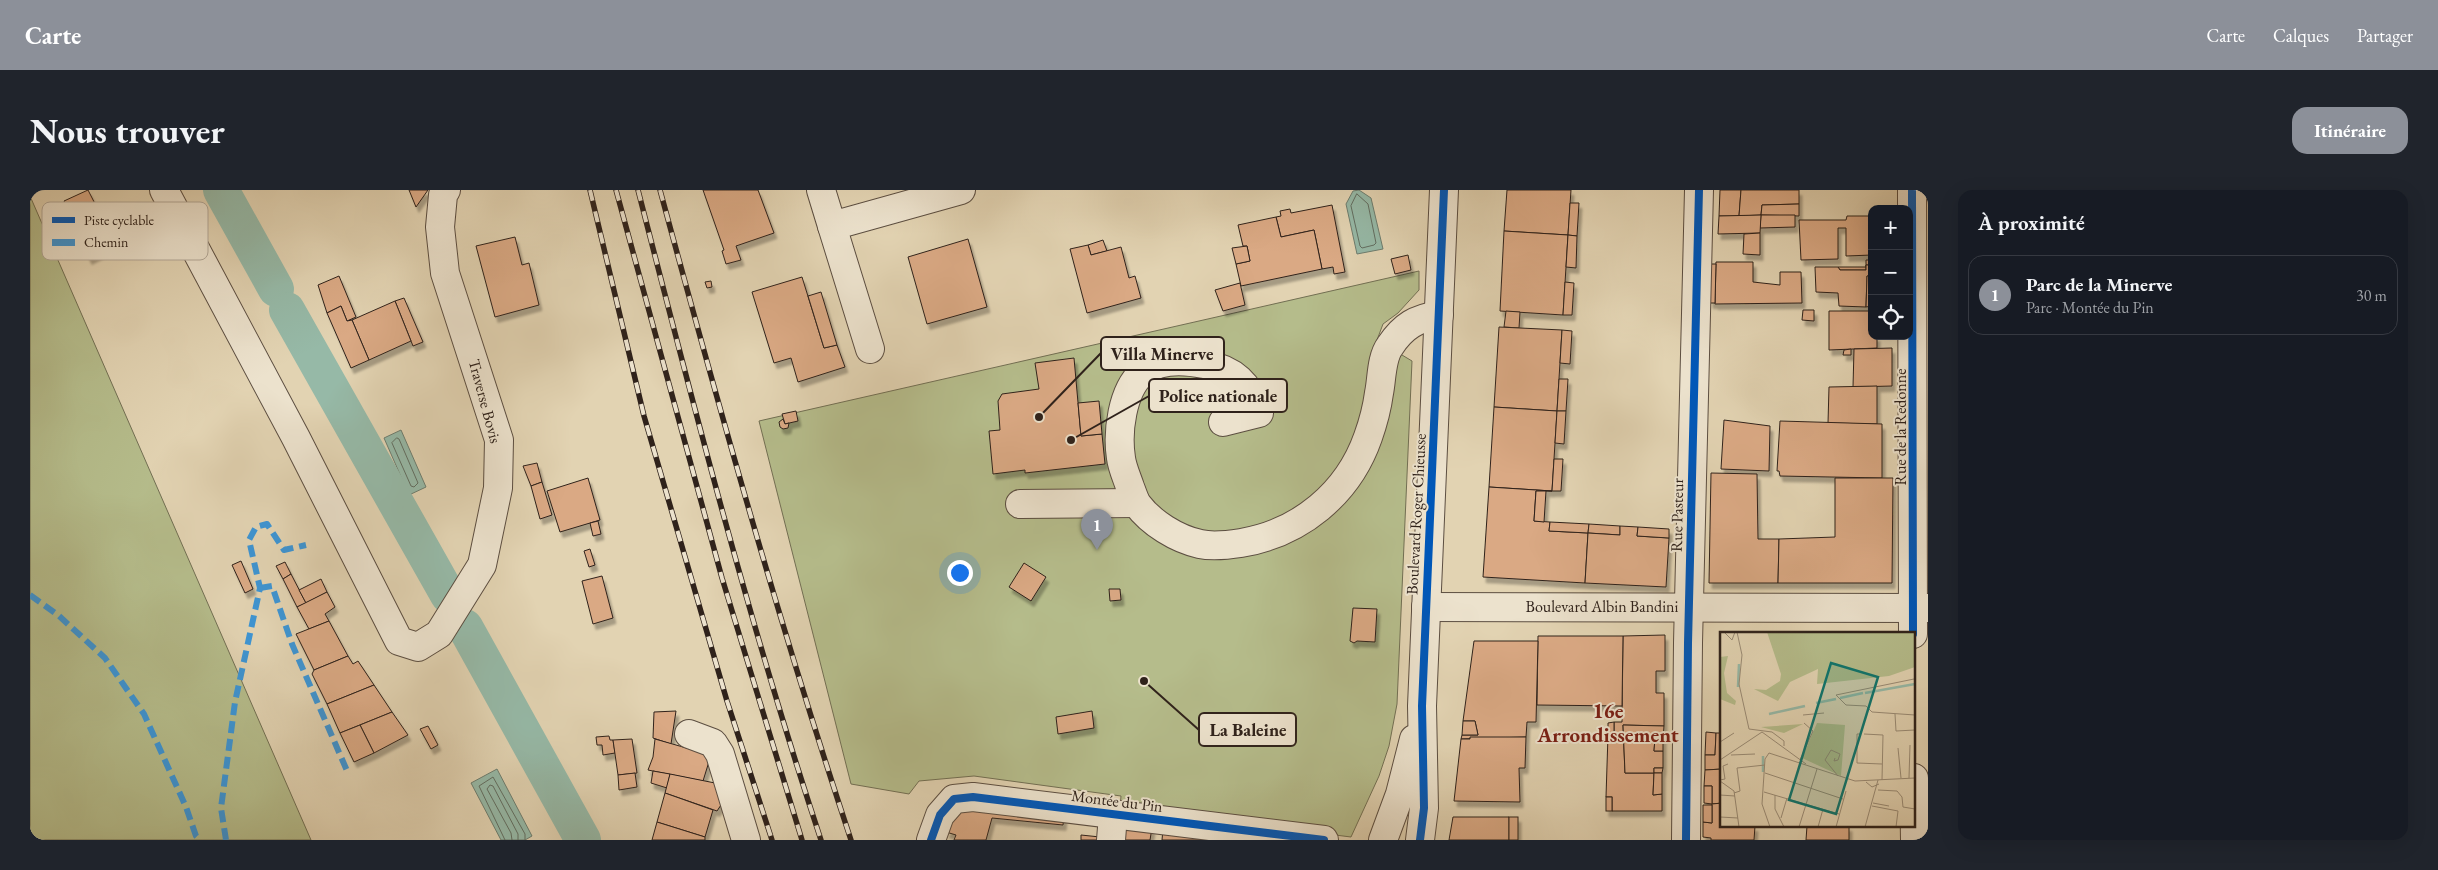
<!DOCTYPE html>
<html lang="fr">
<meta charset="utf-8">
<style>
body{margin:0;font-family:"EB Garamond",serif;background:#20242c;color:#f1f3f6}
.controls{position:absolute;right:15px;top:15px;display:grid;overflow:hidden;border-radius:10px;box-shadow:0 5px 20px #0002}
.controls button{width:45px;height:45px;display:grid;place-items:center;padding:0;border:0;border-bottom:1px solid #363941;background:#171b24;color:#f1f3f6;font:25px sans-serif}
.you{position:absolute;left:929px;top:382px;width:18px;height:18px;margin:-12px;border:4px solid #fff;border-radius:50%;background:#1a73e8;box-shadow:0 0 0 8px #1a73e833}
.badge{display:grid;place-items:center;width:32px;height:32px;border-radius:50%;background:#8c9099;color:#fff;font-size:16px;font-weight:700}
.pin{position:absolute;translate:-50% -41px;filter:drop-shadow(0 1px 2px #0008)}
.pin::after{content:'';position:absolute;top:26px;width:18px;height:15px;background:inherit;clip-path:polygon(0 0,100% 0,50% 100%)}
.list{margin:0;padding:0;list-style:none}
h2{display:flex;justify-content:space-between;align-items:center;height:65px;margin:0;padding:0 20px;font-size:21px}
h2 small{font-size:16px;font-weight:400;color:#9ea1a6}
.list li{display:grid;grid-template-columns:32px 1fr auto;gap:15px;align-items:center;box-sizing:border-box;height:80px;margin:0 10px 10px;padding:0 10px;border:1px solid #363941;border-radius:15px}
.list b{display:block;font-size:19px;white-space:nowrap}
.list p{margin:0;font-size:16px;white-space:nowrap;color:#9ea1a6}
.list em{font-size:16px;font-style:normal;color:#9ea1a6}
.icon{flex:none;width:28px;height:28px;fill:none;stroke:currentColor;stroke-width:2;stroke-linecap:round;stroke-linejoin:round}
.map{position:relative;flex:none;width:1898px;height:650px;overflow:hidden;border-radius:15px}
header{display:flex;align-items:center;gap:30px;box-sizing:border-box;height:70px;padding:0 25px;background:#8c9099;color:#fff}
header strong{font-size:24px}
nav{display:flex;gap:28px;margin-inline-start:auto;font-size:18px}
.intro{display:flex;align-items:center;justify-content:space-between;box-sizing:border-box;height:120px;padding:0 30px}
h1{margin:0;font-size:35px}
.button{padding:12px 22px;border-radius:15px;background:#8c9099;color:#fff;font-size:18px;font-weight:700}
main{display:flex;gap:30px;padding:0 30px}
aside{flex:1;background:#171b24;border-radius:15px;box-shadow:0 5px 20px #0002}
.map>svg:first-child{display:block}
.green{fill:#b5bc8b;stroke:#726f53}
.water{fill:#96b9a7;stroke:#6d7d6f}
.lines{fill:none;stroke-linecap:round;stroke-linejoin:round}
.shore{stroke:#626e61;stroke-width:1}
.canal{stroke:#96b9a7;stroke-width:36}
.building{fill:#daa984;stroke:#2f221b;filter:url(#shadow)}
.minor-casing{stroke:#5c4e41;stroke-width:30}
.minor{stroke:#ece2cd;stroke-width:28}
.rail-casing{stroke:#2f221b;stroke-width:5.5}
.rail{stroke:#ece2cd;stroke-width:4;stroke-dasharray:11;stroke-linecap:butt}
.quiet{stroke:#3d95d4;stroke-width:6;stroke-dasharray:12 6;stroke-linecap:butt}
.cycleway-casing{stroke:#ece2cd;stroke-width:11}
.cycleway{stroke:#0057b8;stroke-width:8}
.labels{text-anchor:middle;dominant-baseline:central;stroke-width:4;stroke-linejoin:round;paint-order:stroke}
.street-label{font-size:16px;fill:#2f221b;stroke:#ece2cd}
.district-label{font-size:21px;font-weight:bold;fill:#7a1f14;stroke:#ece2cd}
.inset-river{fill:none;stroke:#96b9a7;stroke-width:2.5}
.inset-road{fill:none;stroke:#9a8c76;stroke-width:1}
.view{fill:#0f766e;fill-opacity:0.15;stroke:#0f766e;stroke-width:2.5}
.inset-edge{fill:none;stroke:#2f221b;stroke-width:2.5}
.key{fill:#ece2cd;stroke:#b3a898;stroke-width:1}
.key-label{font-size:14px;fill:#2f221b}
.leader{fill:none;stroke:#2f221b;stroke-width:2}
.callout-dot{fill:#2f221b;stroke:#ece2cd;stroke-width:2}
.callout{fill:#ece2cd;stroke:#2f221b;stroke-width:2}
.callout-label{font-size:18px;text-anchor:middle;font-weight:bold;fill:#2f221b}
</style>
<header>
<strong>Carte</strong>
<nav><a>Carte</a><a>Calques</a><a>Partager</a></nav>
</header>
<div class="intro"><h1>Nous trouver</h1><a class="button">Itinéraire</a></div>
<main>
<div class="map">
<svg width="1898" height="650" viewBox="0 0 1898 650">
<defs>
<filter id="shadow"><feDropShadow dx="3" dy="5.5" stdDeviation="1" flood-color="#0004"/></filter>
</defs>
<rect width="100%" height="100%" fill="#e2d3b2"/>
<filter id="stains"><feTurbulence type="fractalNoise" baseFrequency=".004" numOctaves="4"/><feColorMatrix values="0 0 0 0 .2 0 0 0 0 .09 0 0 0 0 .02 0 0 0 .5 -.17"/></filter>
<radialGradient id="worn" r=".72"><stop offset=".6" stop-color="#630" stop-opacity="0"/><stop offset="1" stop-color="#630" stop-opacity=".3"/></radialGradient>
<g class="green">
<path d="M0,6L281,650H0Z"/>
<path d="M1389,81V100L1368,123L1353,134L1347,150L1382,171L1367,514L1359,556L1349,586L1321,647L1090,618L1091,606L944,586L889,591L879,604L821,594L729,231Z"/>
</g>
<g class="water">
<path d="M1329,0L1341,8L1353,59L1327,64L1316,14L1323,1Z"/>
<path d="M371,240L396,297L379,305L354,248Z"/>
<path d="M467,579L502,646L495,650H471L441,593Z"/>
</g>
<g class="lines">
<g class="shore">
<path d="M1327,4L1338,14L1346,53L1344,55L1332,58L1330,56L1321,16Z"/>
<path d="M367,248L369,249L388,293L384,297L381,296L362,253Z"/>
<path d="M475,650L449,596L463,587L495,644V650"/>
<path d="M482,650L481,643L457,599L460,595L463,596L488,644V650"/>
</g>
<g class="canal">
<path d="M191,0L246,99"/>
<path d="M257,120L418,405"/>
<path d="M435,437L553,650"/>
</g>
</g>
<g class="building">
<path d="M58,0L86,55L59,69L51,52L37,58L31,44L46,36L34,11Z"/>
<path d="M379,0H398L386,17Z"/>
<path d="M673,0H728L744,43L706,56L711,70L696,74L692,61L694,60Z"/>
<path d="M1477,0H1541L1538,45L1474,41Z"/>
<path d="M1690,0H1711L1709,26H1689Z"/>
<path d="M1711,0H1769V14L1732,15L1731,25L1709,26Z"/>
<path d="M1540,13H1549L1547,46L1538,45Z"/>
<path d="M1769,14V26L1731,25L1732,15Z"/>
<path d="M1302,15L1315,82L1304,84L1303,77L1292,79L1284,40L1251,47L1246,27L1251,26L1250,21L1260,19L1261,23Z"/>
<path d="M1731,25H1765V37L1730,38Z"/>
<path d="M1731,25L1730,43L1688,44L1689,26Z"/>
<path d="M1817,26H1842V65L1816,66V38H1808V69L1771,70L1769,30H1816Z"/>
<path d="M1246,27L1251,47L1284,40L1292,79L1211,96L1206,74L1220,71L1217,56H1213L1208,35Z"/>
<path d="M1474,41L1538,45L1533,125L1470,121Z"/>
<path d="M1730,43V65L1713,64L1714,44Z"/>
<path d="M1538,45L1547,46L1546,78L1536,77Z"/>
<path d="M485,47L492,75L499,73L509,115L465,127L446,56Z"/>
<path d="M938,49L957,117L897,134L878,67Z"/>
<path d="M1073,50L1077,61L1061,65L1058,55Z"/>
<path d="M1058,55L1061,65L1091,57L1099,88L1105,86L1111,108L1057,123L1040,59Z"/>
<path d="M1217,56L1220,71L1206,74L1202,58Z"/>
<path d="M1378,65L1381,80L1365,84L1361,69Z"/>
<path d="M1836,70H1842V75H1836V80H1810L1808,77H1836Z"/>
<path d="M1686,72H1723V92L1750,95V82H1771L1772,113L1685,114Z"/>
<path d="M1680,74H1686L1685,113H1680Z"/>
<path d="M1836,75H1842V86H1837L1836,117L1809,116L1808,103L1786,102L1785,77H1808L1810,80H1836Z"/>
<path d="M309,86L326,127L317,131L311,116L297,123L288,95Z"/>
<path d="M1837,86H1842V116L1836,117Z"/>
<path d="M772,87L794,158L807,155L815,177L768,192L761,168L744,173L722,102Z"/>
<path d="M681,91L682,97L677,98L675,92Z"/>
<path d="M1535,92L1544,93L1542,125H1533Z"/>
<path d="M1210,93L1215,115L1193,121L1185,100Z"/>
<path d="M791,102L807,155L794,158L778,106Z"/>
<path d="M374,108L393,152L383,156L365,111Z"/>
<path d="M365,111L381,151L339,170L322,130Z"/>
<path d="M311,116L317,131L322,130L339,170L321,178L297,123Z"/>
<path d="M1773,120H1784V131L1772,130Z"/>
<path d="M1476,121L1490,122L1489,138L1474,137Z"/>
<path d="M1799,121H1842V146H1847V158L1799,160Z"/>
<path d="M1469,137L1532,140L1527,221L1464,217Z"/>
<path d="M1532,140L1542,141L1540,174L1530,173Z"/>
<path d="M1862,158V196L1823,197L1824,159Z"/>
<path d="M1821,159V165H1813L1814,160Z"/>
<path d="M1044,168L1051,246L1072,244L1075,274L995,283V280L963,284L959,241L970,240L968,211L972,204L1009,199L1005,173Z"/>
<path d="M1529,189H1538L1536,221H1527Z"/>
<path d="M1847,196V234L1798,233L1799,197Z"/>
<path d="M1069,211L1072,244L1051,246L1048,213Z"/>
<path d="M1464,217L1527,221L1522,301L1459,297Z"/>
<path d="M766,221L768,231L755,234L752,224Z"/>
<path d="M1527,221H1536L1534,254L1525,253Z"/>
<path d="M753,229L755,234L759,233L758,238L753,239L750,237L749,232Z"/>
<path d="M1694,230L1740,236L1739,281L1691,279Z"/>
<path d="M1750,231L1852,234V288L1750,286L1749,281H1747Z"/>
<path d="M1524,269H1533L1531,301H1522Z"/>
<path d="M507,273L512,292L501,296L493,276Z"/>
<path d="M1681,283L1727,284L1728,349H1749L1748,393H1679Z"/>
<path d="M558,288L570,330L530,342L517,301Z"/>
<path d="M1805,288H1863L1862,393H1748L1749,349L1805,347Z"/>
<path d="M512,292L522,325L510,329L501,296Z"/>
<path d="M1459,297L1522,301H1506L1504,331L1520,332L1519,341L1558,343L1555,393L1453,387Z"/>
<path d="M1506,301H1516L1514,332L1504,331Z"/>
<path d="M568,331L571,344L563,346L560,333Z"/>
<path d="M1520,332L1559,334L1558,343L1519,341Z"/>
<path d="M1559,334L1590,336V345L1558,343Z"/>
<path d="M1590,336L1608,337L1607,346L1639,348L1636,397L1555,393L1558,343L1590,345Z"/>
<path d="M1608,337L1639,339V348L1607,346Z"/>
<path d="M560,359L565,375L559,377L554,361Z"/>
<path d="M211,371L223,399L215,403L202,375Z"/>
<path d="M255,372L261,384L253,389L246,376Z"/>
<path d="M994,373L1016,387L1001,411L979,397Z"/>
<path d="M261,384L276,413L267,417L253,389Z"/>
<path d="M572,386L583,428L563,434L552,391Z"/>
<path d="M291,389L297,402L276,413L269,400Z"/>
<path d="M1079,399H1090L1091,410L1080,411Z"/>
<path d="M297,402L305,417L295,424L299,431L279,439L267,417Z"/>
<path d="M1323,418L1347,419L1345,452L1327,451L1324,453L1320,451Z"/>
<path d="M299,431L318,466L284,480L266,444Z"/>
<path d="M1635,445V481H1626V503H1634V536L1593,535L1595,583H1624L1623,605L1632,604V621H1582V607H1576L1578,545H1584V532H1592L1593,446Z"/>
<path d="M1508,446H1593L1592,516L1507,515Z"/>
<path d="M1444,451H1508L1506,532H1497L1496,547L1431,549L1432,545H1448L1445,531H1433Z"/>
<path d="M318,466L323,474L328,471L344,495L297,514L282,484L284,480Z"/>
<path d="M344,495L362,522L310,543L297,514Z"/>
<path d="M646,521L641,554L623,548L624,522Z"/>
<path d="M1062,521L1064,538L1028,544L1026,527Z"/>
<path d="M362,522L378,545L344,563L330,535Z"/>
<path d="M1433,531H1445L1448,545H1432Z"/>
<path d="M1584,532V545H1578V533Z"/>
<path d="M330,535L344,563L324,572L310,543Z"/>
<path d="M1593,535L1634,536L1633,549L1625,548L1624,561H1633V578H1624V583H1595Z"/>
<path d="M398,536L408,555L401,559L390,539Z"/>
<path d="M1676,542L1686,543L1685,565H1675Z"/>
<path d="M1686,543H1692V579L1675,580V565H1685Z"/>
<path d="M579,546L580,550H583L585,563L573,565L572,555H567L566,547Z"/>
<path d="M1440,547H1496L1495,578H1489L1490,612L1424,611L1431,549H1440Z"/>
<path d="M1625,548L1633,549V561H1624Z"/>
<path d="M602,549L607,583L588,585L583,550Z"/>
<path d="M625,549L681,565L673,591L618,580L623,567Z"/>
<path d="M1624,578H1633L1632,583H1624Z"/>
<path d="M1692,579V613L1682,614V596H1674L1675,580Z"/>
<path d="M623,581L640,584L637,598L621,593Z"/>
<path d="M605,583L607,597L589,600L588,585Z"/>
<path d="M1624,583H1632V604L1623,605Z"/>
<path d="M640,584L690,594L693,612L687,621L635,603Z"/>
<path d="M1674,596H1682V614L1674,613Z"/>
<path d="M635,603L683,620L675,647L627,632Z"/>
<rect x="1576" y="607" width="6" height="14"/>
<path d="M1692,613V636H1725L1724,650H1681V648L1673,647V632L1682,633V614Z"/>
<path d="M940,614L1034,627L1033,635L962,628L956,650H924L926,645L916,642L926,626Z"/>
<path d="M1673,615H1682V633L1673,632Z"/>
<path d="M1423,627H1479V650H1419Z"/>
<rect x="1479" y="627" width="9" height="23"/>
<path d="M627,632L675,647V650H622Z"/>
<path d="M1088,633L1122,638L1120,650H1086Z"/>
<path d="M1777,636H1819V650H1776Z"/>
<path d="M1133,639L1217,650H1132Z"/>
<path d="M1051,645L1070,647V650H1051Z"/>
</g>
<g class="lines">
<g class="minor-casing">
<g id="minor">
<path d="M134,0L266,248L369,451L388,457L409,444L452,375L468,298L469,250L415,83L410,37L413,5L416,0"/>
<path d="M791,0L802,36L931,0"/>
<path d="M1882,0L1883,444"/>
<path d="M802,36L840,159"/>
<path d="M1193,232L1229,223C1219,194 1204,179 1174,174C1154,170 1128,169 1112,183C1092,201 1087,242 1091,268C1092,277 1097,288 1100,297C1102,302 1104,309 1107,314C1121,333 1147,349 1170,354C1183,357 1198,355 1211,353C1270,343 1318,304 1338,247C1343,233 1347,218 1349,203C1352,189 1351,168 1360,156C1373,136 1387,128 1409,125"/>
<path d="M990,314L1106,313"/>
<path d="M1396,417L1898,418"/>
<path d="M659,544L683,553L690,564L716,650"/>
<path d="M1884,588L1885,650"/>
<path d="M901,650L910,625L924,609L943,607L1294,650"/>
<path d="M1081,650L1083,625"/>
<path d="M1353,650L1370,604L1384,549"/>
<path d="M1390,650L1394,618L1392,516L1414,0"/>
<path d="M1656,650L1658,453L1669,0"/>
</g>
</g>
<use href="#minor" class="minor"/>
<g class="rail-casing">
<g id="rail">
<path d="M560,0L614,226L697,511L742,650"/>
<path d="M586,0L692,388L772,650"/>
<path d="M608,0C664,218 720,436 791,650"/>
<path d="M630,0C689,218 750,436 821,650"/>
</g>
</g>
<use href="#rail" class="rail"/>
<g class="quiet">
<path d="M230,398L242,396L262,454L318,583"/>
<path d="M0,405L28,425L75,468L114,524L156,617L166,646L170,650"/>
<path d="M196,650L191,618L205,512L230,398L219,350L226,337L237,334L254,360L276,355"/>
</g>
<g class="cycleway-casing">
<g id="cycleway">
<path d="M1882,0L1883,444"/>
<path d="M901,650L910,625L924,609L943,607L1294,650"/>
<path d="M1390,650L1394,618L1392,516L1414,0"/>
<path d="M1656,650L1658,453L1669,0"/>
</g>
</g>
<use href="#cycleway" class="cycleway"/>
</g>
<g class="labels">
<g class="street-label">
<text transform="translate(455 211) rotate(75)">Traverse Bovis</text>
<text transform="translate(1870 237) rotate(-90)">Rue de la Redonne</text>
<text transform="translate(1386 324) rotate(-87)">Boulevard Roger Chieusse</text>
<text transform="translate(1647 325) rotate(-89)">Rue Pasteur</text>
<text x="1572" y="416">Boulevard Albin Bandini</text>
<text transform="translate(1087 611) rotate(7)">Montée du Pin</text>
</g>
<g class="district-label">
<text x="1578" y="520">16e<tspan x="1578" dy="24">Arrondissement</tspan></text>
</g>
</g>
<g transform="translate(1690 442)">
<rect width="195" height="195" fill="#e2d3b2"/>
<path d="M47,0H195V35L169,44L97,52L98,37L70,50L58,69L34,57L46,58L60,49L61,42ZM8,24L4,41L7,61L16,69L15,73L0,67V25ZM97,91L125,93L121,144L82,126ZM83,92L64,101L41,95Z" fill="#b5bc8b"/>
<path class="inset-river" d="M18,55L19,32M145,61L195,52M120,66L143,61M96,71L116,67M49,82L85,74M43,140V124"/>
<path class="inset-road" d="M4,0L12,8L15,0M17,0L22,23L19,52L29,97L52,100L64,109V114M194,47L116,63L126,73L146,74L152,80L195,83M175,82L176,99L195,98M83,83L104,81M141,102H137V131L162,132M144,102L163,103L162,148M0,110L14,101M178,116L181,146M11,123L35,122M115,126L114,129L118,128L120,122L111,118L105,128L118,144M0,128L42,100L86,132M80,128L93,99L84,91M45,141L123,167M189,146L190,113M0,148L5,147L3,134L8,132M0,149L14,159L19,195M146,150L152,155L159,152M158,158L177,159L182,165L183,175L195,177M44,160L119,182M14,161L20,159L17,136L45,133M0,163L15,164M55,163V177L64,195M153,171L169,174M152,174L178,179L176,195M0,185L18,186M61,186L67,166M50,195L42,172L45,127L49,121L135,149L195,146M79,195L97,137M98,195L103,177M116,195L126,159M145,195L158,148"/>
<path class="view" d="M111,31L158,45L116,182L69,168Z"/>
<rect width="195" height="195" class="inset-edge"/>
</g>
<rect x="12" y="12" width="166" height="58" rx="8" class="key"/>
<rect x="22" y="27" width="23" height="6" fill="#0057b8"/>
<rect x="22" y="49" width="23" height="7" fill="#3d95d4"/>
<g class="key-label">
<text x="54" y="35">Piste cyclable</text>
<text x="54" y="57">Chemin</text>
</g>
<path class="leader" d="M1009 227L1071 163M1041 250L1119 206M1114 491L1169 540"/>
<g class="callout-dot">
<circle cx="1009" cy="227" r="5"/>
<circle cx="1041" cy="250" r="5"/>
<circle cx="1114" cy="491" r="5"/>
</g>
<g class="callout">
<rect x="1071" y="147" width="123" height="33" rx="5"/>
<rect x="1119" y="189" width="138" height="33" rx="5"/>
<rect x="1169" y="523" width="97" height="33" rx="5"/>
</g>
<g class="callout-label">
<text x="1132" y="170">Villa Minerve</text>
<text x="1188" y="212">Police nationale</text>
<text x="1218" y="546">La Baleine</text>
</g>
<rect width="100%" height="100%" filter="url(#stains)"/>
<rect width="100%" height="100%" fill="url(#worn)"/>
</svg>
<div class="controls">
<button>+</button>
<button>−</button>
<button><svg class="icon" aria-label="locate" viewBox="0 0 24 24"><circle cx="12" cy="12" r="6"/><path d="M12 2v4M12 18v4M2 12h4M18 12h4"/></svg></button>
</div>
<div class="you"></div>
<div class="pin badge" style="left:1067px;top:360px">1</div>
</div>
<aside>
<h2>À proximité<small></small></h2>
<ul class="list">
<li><span class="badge">1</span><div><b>Parc de la Minerve</b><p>Parc · Montée du Pin</p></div><em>30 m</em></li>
</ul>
</aside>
</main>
